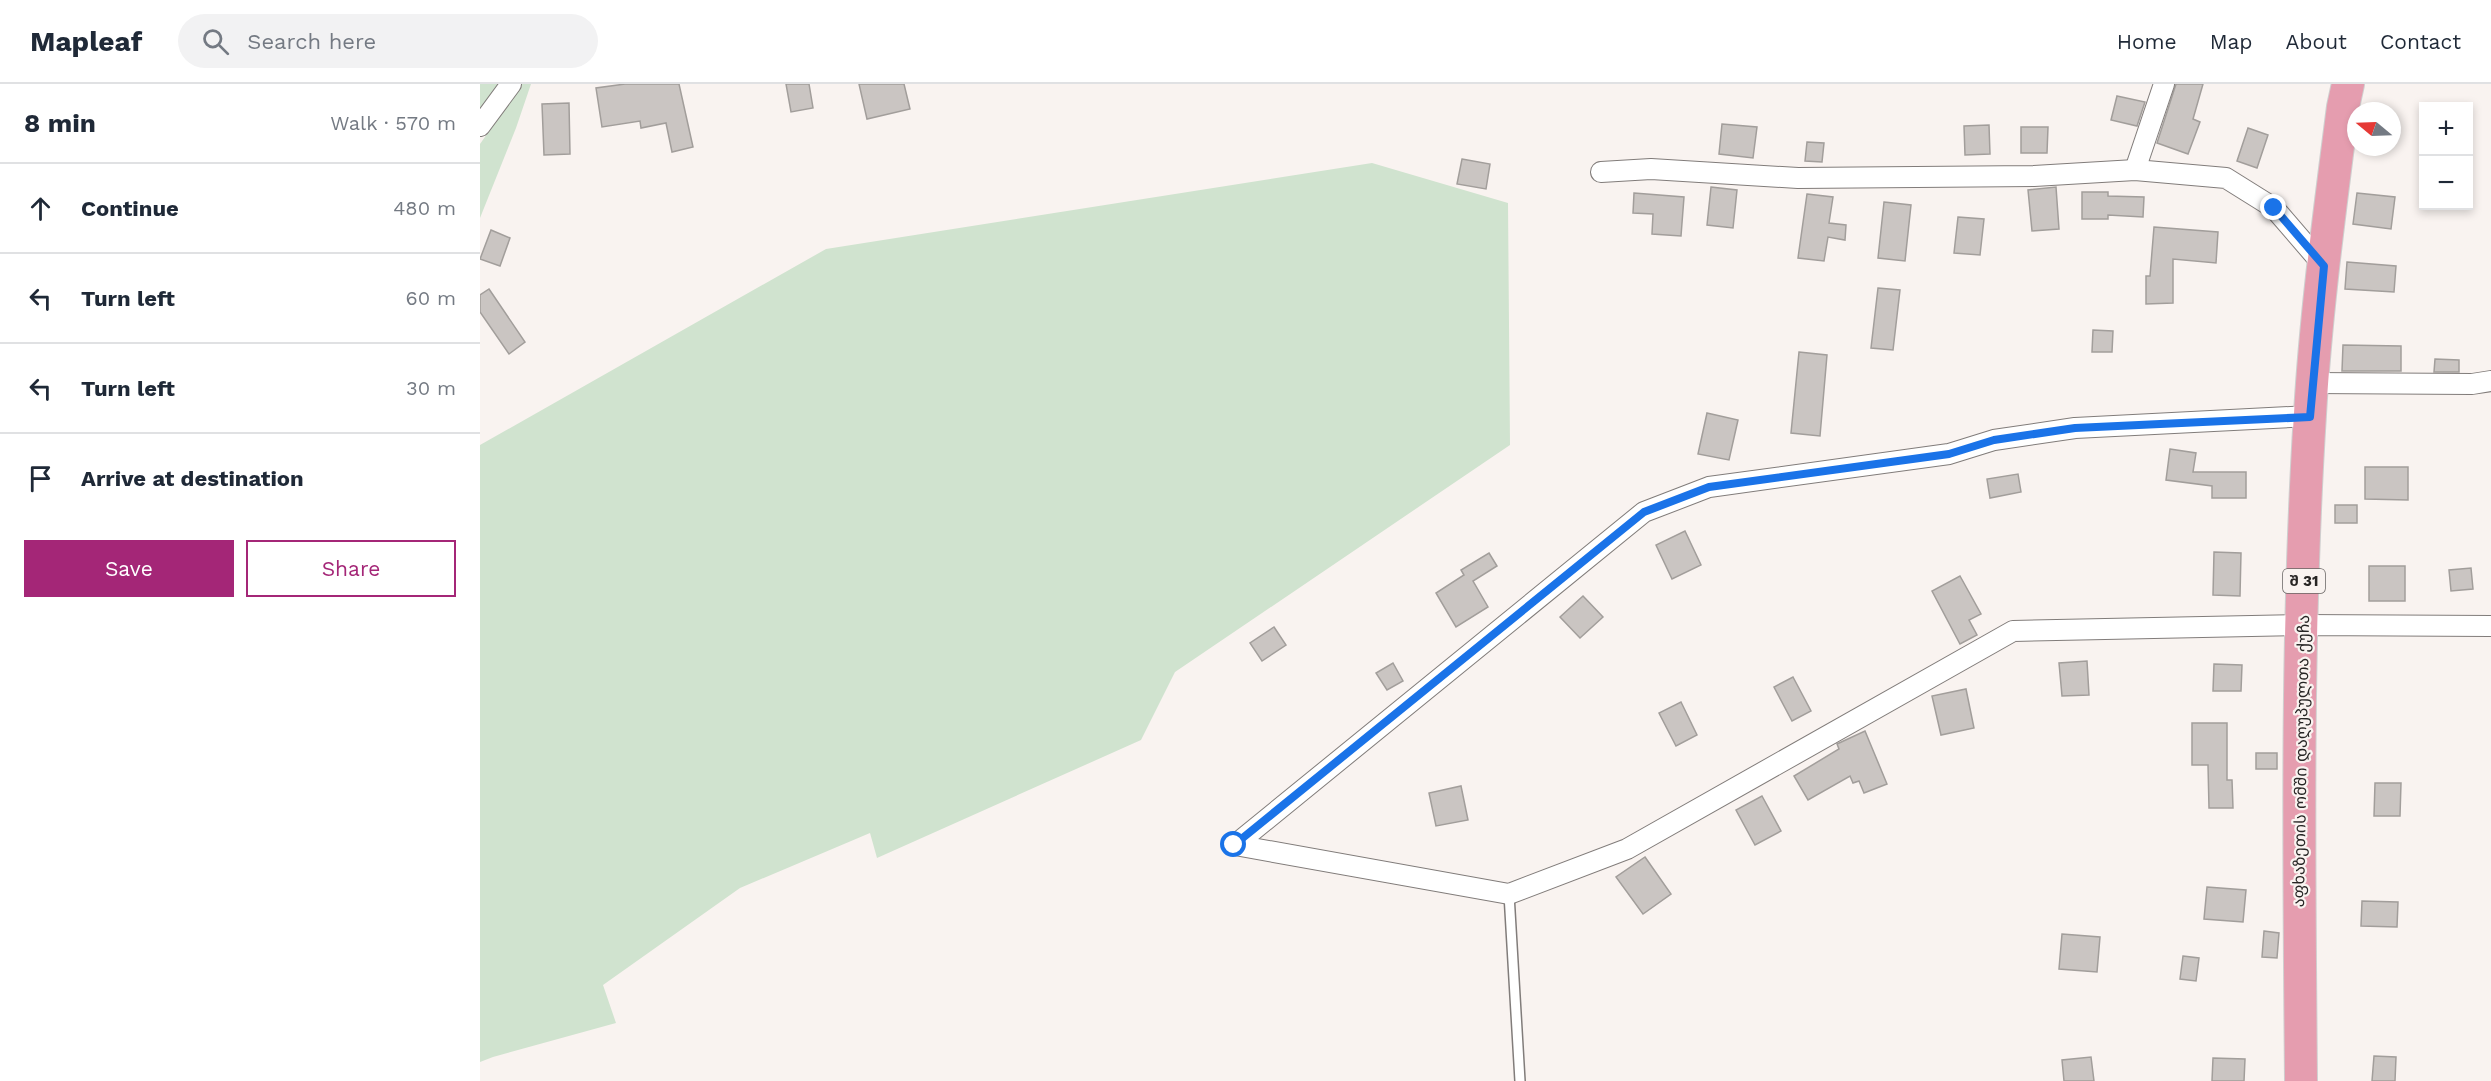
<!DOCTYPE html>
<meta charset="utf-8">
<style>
body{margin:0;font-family:"Work Sans","Noto Sans Georgian",sans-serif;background:#f2f2f3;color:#1f2937}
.controls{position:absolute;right:18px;top:18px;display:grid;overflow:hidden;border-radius:0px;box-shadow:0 3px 9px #0003}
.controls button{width:54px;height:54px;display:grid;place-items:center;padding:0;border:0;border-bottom:2px solid #e0e1e3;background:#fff;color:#1f2937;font:30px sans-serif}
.compass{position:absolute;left:1867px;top:18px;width:54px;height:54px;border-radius:50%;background:#fff;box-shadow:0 3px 9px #0003;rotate:289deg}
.stop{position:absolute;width:18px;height:18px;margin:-14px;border:4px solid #1a73e8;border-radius:50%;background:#fff}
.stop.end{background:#1a73e8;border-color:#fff;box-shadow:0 2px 6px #0008}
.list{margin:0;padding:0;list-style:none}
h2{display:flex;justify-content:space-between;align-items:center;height:78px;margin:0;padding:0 24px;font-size:26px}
h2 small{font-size:20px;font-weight:400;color:#747a83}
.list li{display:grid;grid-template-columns:39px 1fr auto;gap:18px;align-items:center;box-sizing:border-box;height:90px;padding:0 24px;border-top:2px solid #e0e1e3}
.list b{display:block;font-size:22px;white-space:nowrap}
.list em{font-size:20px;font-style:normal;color:#747a83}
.actions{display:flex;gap:12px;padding:18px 24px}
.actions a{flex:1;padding:14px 0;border:2px solid #a42677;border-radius:0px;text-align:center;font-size:21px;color:#a42677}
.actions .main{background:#a42677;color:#fff}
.icon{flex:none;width:33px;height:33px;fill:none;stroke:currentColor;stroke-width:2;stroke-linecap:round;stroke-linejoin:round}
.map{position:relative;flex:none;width:2011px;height:997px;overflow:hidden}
header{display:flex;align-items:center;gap:36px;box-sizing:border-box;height:84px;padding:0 30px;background:#fff;border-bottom:2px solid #e0e1e3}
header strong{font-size:28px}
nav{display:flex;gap:33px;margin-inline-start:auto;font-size:21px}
.search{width:420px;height:54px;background:#f2f2f3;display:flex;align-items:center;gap:15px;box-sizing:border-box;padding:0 21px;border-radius:33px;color:#747a83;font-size:22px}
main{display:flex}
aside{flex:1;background:#fff}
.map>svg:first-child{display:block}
.green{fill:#d0e3cf}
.building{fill:#cac5c2;stroke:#a29e9b;stroke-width:1.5}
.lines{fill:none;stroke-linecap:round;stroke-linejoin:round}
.lane-casing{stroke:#817c7a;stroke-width:12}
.street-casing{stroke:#817c7a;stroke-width:22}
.primary-casing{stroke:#cfcfcf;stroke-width:34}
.lane{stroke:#fff;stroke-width:9}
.street{stroke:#fff;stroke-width:20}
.primary{stroke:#e59daf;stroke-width:32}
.route{stroke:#1a73e8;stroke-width:8}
.labels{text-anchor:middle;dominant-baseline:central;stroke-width:4.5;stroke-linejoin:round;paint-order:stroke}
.shield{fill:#f9f3f0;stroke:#666361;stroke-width:1.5}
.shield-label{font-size:15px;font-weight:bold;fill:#272524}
.street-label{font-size:16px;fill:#272524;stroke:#f9f3f0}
</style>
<header>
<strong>Mapleaf</strong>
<div class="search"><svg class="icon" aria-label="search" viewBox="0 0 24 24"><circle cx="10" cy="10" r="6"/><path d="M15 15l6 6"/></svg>Search here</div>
<nav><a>Home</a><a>Map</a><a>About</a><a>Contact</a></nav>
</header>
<main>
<aside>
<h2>8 min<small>Walk · 570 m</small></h2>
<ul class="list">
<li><svg class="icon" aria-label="ahead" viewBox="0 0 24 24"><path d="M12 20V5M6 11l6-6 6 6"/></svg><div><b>Continue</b></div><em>480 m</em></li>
<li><svg class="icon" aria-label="left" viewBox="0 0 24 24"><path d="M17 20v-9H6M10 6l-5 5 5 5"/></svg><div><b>Turn left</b></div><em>60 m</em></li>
<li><svg class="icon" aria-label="left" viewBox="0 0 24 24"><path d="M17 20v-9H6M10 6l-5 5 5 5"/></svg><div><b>Turn left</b></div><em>30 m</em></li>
<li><svg class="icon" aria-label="arrive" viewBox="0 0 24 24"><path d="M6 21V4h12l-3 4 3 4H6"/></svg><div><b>Arrive at destination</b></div></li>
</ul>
<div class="actions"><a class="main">Save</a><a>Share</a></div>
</aside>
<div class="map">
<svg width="2011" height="997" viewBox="0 0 2011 997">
<rect width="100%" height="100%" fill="#f9f3f0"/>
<g class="green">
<path d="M0,0H21L0,34Z"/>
<path d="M36,0H51L36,44L0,134V60L19,33Z"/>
<path d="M892,79L1028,119L1030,361L695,588L661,656L397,774L390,749L260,804L123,901L136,939L13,973L0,978V361L346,165Z"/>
</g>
<g class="building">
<path d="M145,0H199L213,63L192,68L186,39L161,44L160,37L122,43L116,4Z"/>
<path d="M306,0H329L333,24L311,28Z"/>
<path d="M379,0H424L430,25L387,35Z"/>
<path d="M1696,0H1723L1713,35L1720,38L1708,70L1677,59Z"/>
<path d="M1637,12L1665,18L1657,42L1631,36Z"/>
<path d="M89,19L90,70L64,71L62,20Z"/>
<path d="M1242,40L1277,43L1273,74L1239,70Z"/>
<path d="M1509,41L1510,70L1485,71L1484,42Z"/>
<path d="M1541,43H1568L1567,69H1541Z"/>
<path d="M1768,44L1788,51L1777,84L1757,77Z"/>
<path d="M1327,58L1344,59L1342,78L1325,77Z"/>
<path d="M982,75L1010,80L1006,105L977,100Z"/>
<path d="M1231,103L1257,106L1253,144L1227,141Z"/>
<path d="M1576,103L1579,145L1552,147L1548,106Z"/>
<path d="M1602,108H1628V112L1664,113L1663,133L1628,131V135H1602Z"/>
<path d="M1154,109L1204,113L1201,152L1172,150L1173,130L1153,129Z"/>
<path d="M1877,109L1915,113L1911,145L1873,140Z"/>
<path d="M1327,110L1353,113L1349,139L1366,141L1365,156L1348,153L1344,177L1318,174Z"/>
<path d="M1404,118L1431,121L1425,177L1398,174Z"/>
<path d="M1478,133L1504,135L1500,171L1474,169Z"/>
<path d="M1674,143L1738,148L1736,179L1693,175V219L1666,220V192H1670Z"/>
<path d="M11,146L30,154L20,182L0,175Z"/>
<path d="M1867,178L1916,182L1914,208L1865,205Z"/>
<path d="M1398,204L1420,206L1413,266L1391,264Z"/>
<path d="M9,205L45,258L29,270L0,228V211Z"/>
<path d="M1613,246L1633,247L1632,268H1612Z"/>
<path d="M1863,261L1921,262V287H1862Z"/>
<path d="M1319,268L1347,271L1340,352L1311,349Z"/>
<path d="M1955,275L1979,276V288H1954Z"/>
<path d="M1227,329L1258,336L1249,376L1218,370Z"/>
<path d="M1690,365L1716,369L1713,388H1766V414H1732V402L1686,396Z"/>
<path d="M1885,383H1928V416L1885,415Z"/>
<path d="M1538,390L1541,408L1510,414L1507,395Z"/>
<rect x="1855" y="421" width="22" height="18"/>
<path d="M1205,447L1221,481L1192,495L1176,461Z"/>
<path d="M1734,468L1761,469L1760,512L1733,511Z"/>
<path d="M1009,469L1017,482L993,497L1008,523L976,543L956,509L984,491L981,486Z"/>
<rect x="1889" y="482" width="36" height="35"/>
<path d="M1991,484L1993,505L1971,507L1969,486Z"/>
<path d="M1480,492L1501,530L1489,536L1497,551L1480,560L1452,507Z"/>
<path d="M1103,512L1123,533L1100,554L1080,533Z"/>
<path d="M794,543L806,561L782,577L770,559Z"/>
<path d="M1607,577L1609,611L1582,612L1579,579Z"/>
<path d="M913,579L923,597L907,606L896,589Z"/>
<path d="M1734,580L1762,581L1761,607H1733Z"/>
<path d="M1313,593L1331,627L1312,637L1294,603Z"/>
<path d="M1486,605L1494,644L1461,651L1452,612Z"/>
<path d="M1201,618L1217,651L1196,662L1179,629Z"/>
<path d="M1712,639H1747V696H1752L1753,724H1729L1728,681H1712Z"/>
<path d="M1385,647L1407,700L1384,709L1379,697L1373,699L1370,692L1328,716L1314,692L1359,665L1357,660Z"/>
<rect x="1776" y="669" width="21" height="16"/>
<path d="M1895,699H1921L1920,732H1894Z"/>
<path d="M981,702L988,736L956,742L949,709Z"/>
<path d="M1282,712L1301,747L1275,761L1256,726Z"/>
<path d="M1165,773L1191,810L1163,830L1136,793Z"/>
<path d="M1727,803L1766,806L1763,838L1724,835Z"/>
<path d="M1882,817L1918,818L1917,843L1881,842Z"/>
<path d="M1784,847L1799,849L1797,874L1782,873Z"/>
<path d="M1582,850L1620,853L1617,888L1579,885Z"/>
<path d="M1703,872L1719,874L1716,897L1700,895Z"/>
<path d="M1894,972L1916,973L1915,997H1892Z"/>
<path d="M1611,973L1614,997H1584L1582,976Z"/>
<path d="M1733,974L1765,975L1764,997H1732Z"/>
</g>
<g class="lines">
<g class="lane-casing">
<path id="lane" d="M1029,810L1040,997"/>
</g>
<g class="street-casing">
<g id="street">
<path d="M0,42L31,0"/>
<path d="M1655,86L1684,0"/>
<path d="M1121,88L1171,85L1318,94L1554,92L1655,86L1746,94L1794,124L1844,182"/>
<path d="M1832,299L1992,300L2011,297"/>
<path d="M755,761L1029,810L1147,765L1533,547L1822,541L2011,542"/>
<path d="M755,761L1164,428L1229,403L1469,370L1514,356L1595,344L1830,332"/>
</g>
</g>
<g class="primary-casing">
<path id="primary" d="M1821,997C1819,775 1816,552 1830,330C1836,227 1850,125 1863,23L1868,0"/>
</g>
<use href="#lane" class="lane"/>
<use href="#street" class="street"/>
<use href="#primary" class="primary"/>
</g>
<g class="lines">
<path class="route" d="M754,761L1164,428L1229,403L1469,370L1514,356L1595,344L1830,333L1844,182L1794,124"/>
</g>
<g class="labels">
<rect class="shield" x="1803" y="485" width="42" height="24" rx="4.5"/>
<g class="shield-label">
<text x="1824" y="497">შ 31</text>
</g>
<g class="street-label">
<text transform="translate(1821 677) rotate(-89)">აფხაზეთის ომში დაღუპულთა ქუჩა</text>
</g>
</g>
</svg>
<div class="controls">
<button>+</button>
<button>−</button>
</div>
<svg class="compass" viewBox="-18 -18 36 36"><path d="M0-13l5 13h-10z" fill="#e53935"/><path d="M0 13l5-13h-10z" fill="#747a83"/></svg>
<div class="stop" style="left:754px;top:761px"></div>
<div class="stop end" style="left:1794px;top:124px"></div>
</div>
</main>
